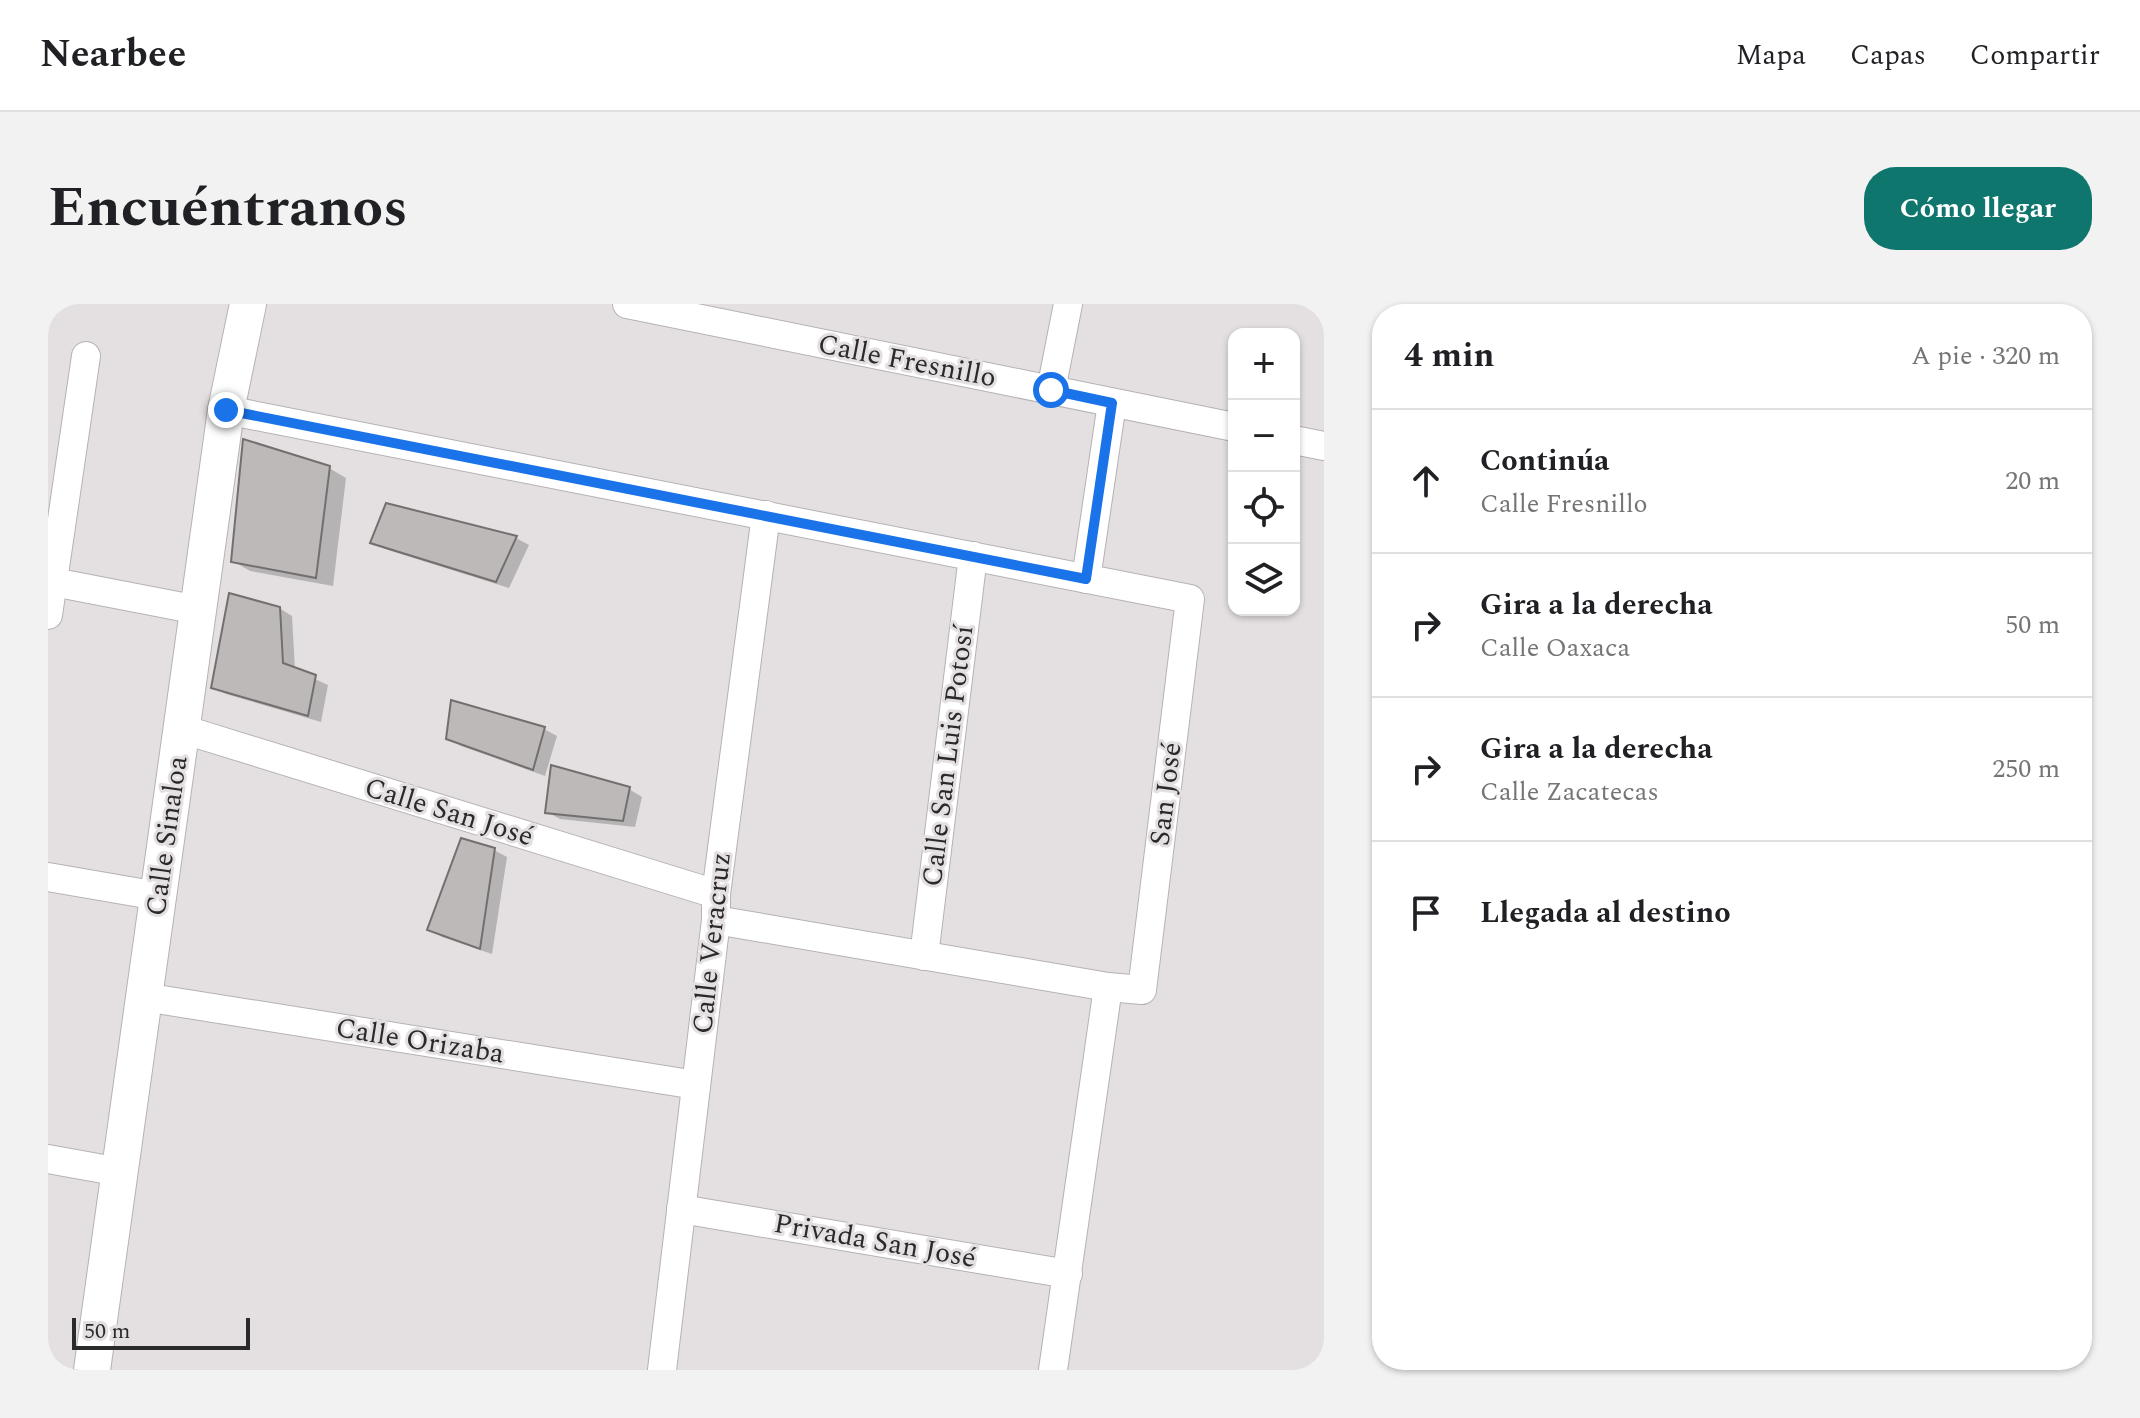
<!DOCTYPE html>
<html lang="es">
<meta charset="utf-8">
<style>
body{margin:0;font-family:Spectral,serif;background:#f2f2f2;color:#202124}
.controls{position:absolute;right:24px;top:24px;display:grid;overflow:hidden;border-radius:16px;box-shadow:0 2px 6px #0004}
.controls button{width:72px;height:72px;display:grid;place-items:center;padding:0;border:0;border-bottom:2px solid #e0e0e0;background:#fff;color:#202124;font:40px sans-serif}
.scale{position:absolute;left:24px;bottom:20px;width:178px;box-sizing:border-box;padding-left:8px;border:4px solid #2b2a2a;border-top:0;font-size:22px;line-height:28px;white-space:nowrap;color:#2b2a2a;-webkit-text-stroke:6px #e4e0e1;paint-order:stroke}
.stop{position:absolute;width:24px;height:24px;margin:-18px;border:6px solid #1a73e8;border-radius:50%;background:#fff}
.stop.end{background:#1a73e8;border-color:#fff;box-shadow:0 2px 8px #0008}
.list{margin:0;padding:0;list-style:none}
h2{display:flex;justify-content:space-between;align-items:center;height:104px;margin:0;padding:0 32px;font-size:34px}
h2 small{font-size:26px;font-weight:400;color:#757577}
.list li{display:grid;grid-template-columns:52px 1fr auto;gap:24px;align-items:center;box-sizing:border-box;height:144px;padding:0 32px;border-top:2px solid #e0e0e0}
.list b{display:block;font-size:30px;white-space:nowrap}
.list p{margin:0;font-size:26px;white-space:nowrap;color:#757577}
.list em{font-size:26px;font-style:normal;color:#757577}
.icon{flex:none;width:44px;height:44px;fill:none;stroke:currentColor;stroke-width:2;stroke-linecap:round;stroke-linejoin:round}
.map{position:relative;flex:none;width:1276px;height:1066px;overflow:hidden;border-radius:32px}
header{display:flex;align-items:center;gap:48px;box-sizing:border-box;height:112px;padding:0 40px;background:#fff;border-bottom:2px solid #e0e0e0}
header strong{font-size:38px}
nav{display:flex;gap:44px;margin-inline-start:auto;font-size:28px}
.intro{display:flex;align-items:center;justify-content:space-between;box-sizing:border-box;height:192px;padding:0 48px}
h1{margin:0;font-size:56px}
.button{padding:20px 36px;border-radius:32px;background:#0f766e;color:#fff;font-size:28px;font-weight:700}
main{display:flex;gap:48px;padding:0 48px}
aside{flex:1;background:#fff;border-radius:32px;box-shadow:0 2px 6px #0004}
.map>svg:first-child{display:block}
.shadow{fill:#0003}
.building{fill:#bdb9b9;stroke:#736f6f;stroke-width:2}
.lines{fill:none;stroke-linecap:round;stroke-linejoin:round}
.minor-casing{stroke:#b6b2b3;stroke-width:30}
.tertiary-casing{stroke:#b6b2b3;stroke-width:38}
.minor{stroke:#fff;stroke-width:28}
.tertiary{stroke:#fff;stroke-width:36}
.route{stroke:#1a73e8;stroke-width:10}
.labels{text-anchor:middle;dominant-baseline:central;stroke-width:6;stroke-linejoin:round;paint-order:stroke}
.street-label{font-size:28px;fill:#2b2a2a;stroke:#e4e0e1}
</style>
<header>
<strong>Nearbee</strong>
<nav><a>Mapa</a><a>Capas</a><a>Compartir</a></nav>
</header>
<div class="intro"><h1>Encuéntranos</h1><a class="button">Cómo llegar</a></div>
<main>
<div class="map">
<svg width="1276" height="1066" viewBox="0 0 1276 1066">
<rect width="100%" height="100%" fill="#e4e0e1"/>
<g class="shadow">
<path d="M281,164L298,174L285,282L202,267L185,257Z"/>
<path d="M339,201L468,234L481,241L461,284L337,245L325,238Z"/>
<path d="M231,304L244,312L247,366L280,381L273,418L178,390L165,383Z"/>
<path d="M496,425L509,432L497,472L413,442L400,434Z"/>
<path d="M581,485L594,493L587,523L512,515L499,508Z"/>
<path d="M446,546L459,553L444,650L394,633L381,625Z"/>
</g>
<g class="building">
<path d="M195,135L282,162L268,274L183,258Z"/>
<path d="M338,199L469,232L448,278L322,239Z"/>
<path d="M181,289L232,303L235,359L268,371L260,412L163,384Z"/>
<path d="M403,396L497,423L485,466L398,435Z"/>
<path d="M503,461L582,483L575,517L497,509Z"/>
<path d="M413,534L447,544L432,645L379,626Z"/>
</g>
<g class="lines">
<g class="minor-casing">
<g id="minor">
<path d="M579,0L1186,123"/>
<path d="M1003,86L1020,0"/>
<path d="M178,106L1142,295L1094,686L1060,683L668,616"/>
<path d="M1246,136L1276,142"/>
<path d="M1038,275L1064,99"/>
<path d="M0,277L150,306"/>
<path d="M0,311L38,52"/>
<path d="M134,425L668,590"/>
<path d="M0,573L110,592"/>
<path d="M876,652L925,252"/>
<path d="M96,693L648,781"/>
<path d="M0,855L72,868"/>
<path d="M633,905L1020,970"/>
<path d="M614,1066L668,616V590L718,211"/>
<path d="M1005,1066L1060,683"/>
</g>
</g>
<g class="tertiary-casing">
<path id="tertiary" d="M44,1066L178,106L200,0"/>
</g>
<use href="#minor" class="minor"/>
<use href="#tertiary" class="tertiary"/>
</g>
<g class="lines">
<path class="route" d="M178,106L1038,275L1064,99L1003,86"/>
</g>
<g class="labels">
<g class="street-label">
<text transform="translate(859 57) rotate(11)">Calle Fresnillo</text>
<text transform="translate(900 452) rotate(-83)">Calle San Luis Potosí</text>
<text transform="translate(1118 490) rotate(-83)">San José</text>
<text transform="translate(401 508) rotate(17)">Calle San José</text>
<text transform="translate(119 532) rotate(-82)">Calle Sinaloa</text>
<text transform="translate(664 639) rotate(-84)">Calle Veracruz</text>
<text transform="translate(372 737) rotate(9)">Calle Orizaba</text>
<text transform="translate(827 937) rotate(10)">Privada San José</text>
</g>
</g>
</svg>
<div class="controls">
<button>+</button>
<button>−</button>
<button><svg class="icon" aria-label="locate" viewBox="0 0 24 24"><circle cx="12" cy="12" r="6"/><path d="M12 2v4M12 18v4M2 12h4M18 12h4"/></svg></button>
<button><svg class="icon" aria-label="layers" viewBox="0 0 24 24"><path d="M12 4l9 5-9 5-9-5zM3 14l9 5 9-5"/></svg></button>
</div>
<div class="scale">50 m</div>
<div class="stop" style="left:1003px;top:86px"></div>
<div class="stop end" style="left:178px;top:106px"></div>
</div>
<aside>
<h2>4 min<small>A pie · 320 m</small></h2>
<ul class="list">
<li><svg class="icon" aria-label="ahead" viewBox="0 0 24 24"><path d="M12 20V5M6 11l6-6 6 6"/></svg><div><b>Continúa</b><p>Calle Fresnillo</p></div><em>20 m</em></li>
<li><svg class="icon" aria-label="right" viewBox="0 0 24 24"><path d="M7 20v-9h11M14 6l5 5-5 5"/></svg><div><b>Gira a la derecha</b><p>Calle Oaxaca</p></div><em>50 m</em></li>
<li><svg class="icon" aria-label="right" viewBox="0 0 24 24"><path d="M7 20v-9h11M14 6l5 5-5 5"/></svg><div><b>Gira a la derecha</b><p>Calle Zacatecas</p></div><em>250 m</em></li>
<li><svg class="icon" aria-label="arrive" viewBox="0 0 24 24"><path d="M6 21V4h12l-3 4 3 4H6"/></svg><div><b>Llegada al destino</b></div></li>
</ul>
</aside>
</main>
